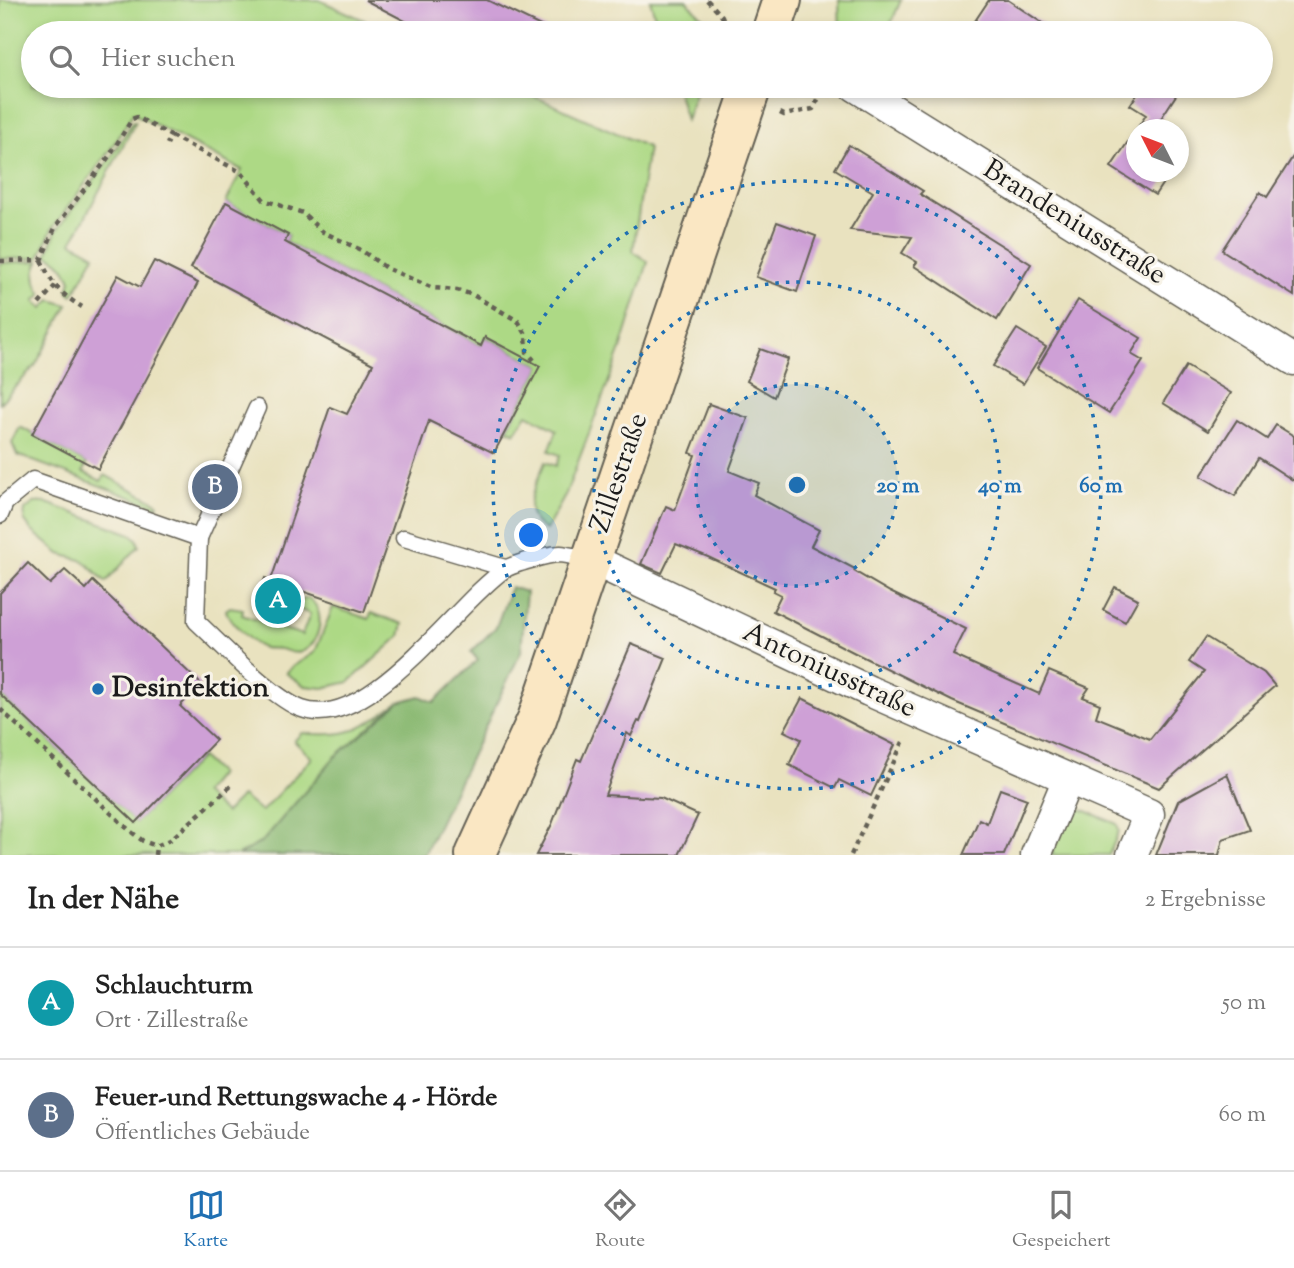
<!DOCTYPE html>
<html lang="de">
<meta charset="utf-8">
<style>
body{margin:0;font-family:"Sorts Mill Goudy",serif;background:#f6f6f6;color:#222}
.compass{position:absolute;left:1126px;top:119px;width:63px;height:63px;border-radius:50%;background:#fff;box-shadow:0 4px 10px #0003;rotate:312deg}
.you{position:absolute;left:532px;top:536px;width:24px;height:24px;margin:-18px;border:5px solid #fff;border-radius:50%;background:#1a73e8;box-shadow:0 0 0 10px #1a73e833}
.badge{display:grid;place-items:center;width:46px;height:46px;border-radius:50%;background:#1f6fb2;color:#fff;font-size:23px;font-weight:700}
.pin{position:absolute;translate:-50% -50%;border:4px solid #fff;box-shadow:0 2px 7px #0006}
.list{margin:0;padding:0;list-style:none}
h2{display:flex;justify-content:space-between;align-items:center;height:91px;margin:0;padding:0 28px;font-size:30px}
h2 small{font-size:23px;font-weight:400;color:#767676}
.list li{display:grid;grid-template-columns:46px 1fr auto;gap:21px;align-items:center;box-sizing:border-box;height:112px;padding:0 28px;border-top:2px solid #e0e0e0}
.list b{display:block;font-size:26px;white-space:nowrap}
.list p{margin:0;font-size:23px;white-space:nowrap;color:#767676}
.list em{font-size:23px;font-style:normal;color:#767676}
.icon{flex:none;width:38px;height:38px;fill:none;stroke:currentColor;stroke-width:2;stroke-linecap:round;stroke-linejoin:round}
.map{position:relative;flex:none;width:1294px;height:855px;overflow:hidden}
.search{position:absolute;background:#fff;box-shadow:0 4px 10px #0003;left:21px;right:21px;top:21px;height:77px;display:flex;align-items:center;gap:18px;box-sizing:border-box;padding:0 24px;border-radius:38px;color:#767676;font-size:26px}
.sheet{height:315px;background:#fff}
nav{display:flex;justify-content:space-around;align-items:center;box-sizing:border-box;height:98px;border-top:2px solid #e0e0e0;background:#fff;font-size:19px;color:#767676}
nav a{display:grid;justify-items:center;gap:4px}
nav .on{color:#1f6fb2}
.map>svg:first-child{display:block}
.green{fill:#add985;stroke:#647a50;stroke-width:2}
.forest{fill:#8ab972;stroke:#536a47;stroke-width:2}
.building{fill:#cea0d6}
.lines{fill:none;stroke-linecap:round;stroke-linejoin:round}
.lane-casing{stroke:#646155;stroke-width:19}
.street-casing{stroke:#646155;stroke-width:33}
.secondary-casing{stroke:#646155;stroke-width:42}
.path{stroke:#646155;stroke-width:4.5;stroke-dasharray:5 5;stroke-linecap:butt}
.lane{stroke:#fff;stroke-width:16}
.street{stroke:#fff;stroke-width:30}
.secondary{stroke:#fae7c3;stroke-width:38}
.ring{fill:none;stroke:#1f6fb2;stroke-width:3.5;stroke-dasharray:3.5 7}
.poi-dot{fill:#1f6fb2;stroke:#f7f3e8;stroke-width:2.5}
.labels{text-anchor:middle;dominant-baseline:central;stroke-width:6;stroke-linejoin:round;paint-order:stroke}
.street-label{font-size:28px;fill:#1c1c1c;stroke:#f7f3e8}
.poi-label{font-size:28px;font-weight:bold;fill:#1c1c1c;stroke:#f7f3e8;text-anchor:start}
.centre{fill:#1f6fb2;stroke:#f7f3e8;stroke-width:3.5}
.ring-label{font-size:21px;text-anchor:middle;font-weight:bold;fill:#1f6fb2;stroke:#f7f3e8;stroke-width:6;stroke-linejoin:round;paint-order:stroke}
</style>
<div class="map">
<svg width="1294" height="855" viewBox="0 0 1294 855">
<rect width="100%" height="100%" fill="#f7f3e8"/>
<filter id="ink" filterUnits="userSpaceOnUse"><feTurbulence type="fractalNoise" baseFrequency=".0143" numOctaves="2"/><feDisplacementMap in="SourceGraphic" scale="14" xChannelSelector="R" yChannelSelector="G"/><feConvolveMatrix kernelMatrix="1 2 1 2 8 2 1 2 1" color-interpolation-filters="sRGB"/></filter>
<filter id="wash" filterUnits="userSpaceOnUse"><feTurbulence type="fractalNoise" baseFrequency=".00686" numOctaves="4" result="noise"/><feDisplacementMap in="SourceGraphic" scale="28" xChannelSelector="R" yChannelSelector="G"/><feGaussianBlur stdDeviation="1.57" result="paint"/><feColorMatrix in="noise" values="0 0 0 0 0 0 0 0 0 0 0 0 0 0 0 0 0 1.4 0 .05"/><feComposite in="paint" operator="in"/></filter>
<g filter="url(#wash)">
<rect width="100%" height="100%" fill="#e9e2bf"/>
<g class="green">
<path d="M0,0H319L393,33H33V86H511L648,147L633,251L648,262L621,349L565,496L546,530C516,514 536,486 545,462L556,466L560,455L549,451L557,430L527,414L515,433L507,429L540,366L486,337L481,346L285,242L288,235L226,202L242,170L133,113L112,147L52,229L39,258L0,259Z"/>
<path d="M650,0H686L710,25V33H660Z"/>
<path d="M839,0H901L887,33H840Z"/>
<path d="M676,86H697L686,120Z"/>
<path d="M133,121H136L72,242L95,255L73,295L68,292L71,280C65,267 60,260 47,255L56,231L111,157Z"/>
<path d="M39,261C33,273 34,283 42,294L35,301L43,308L51,300L68,305L35,366L0,403V263Z"/>
<path d="M20,427L87,463L83,472L101,481L105,475L158,503L157,507L17,455L12,443Z"/>
<path d="M44,502L131,534L137,539L139,546L106,582L84,561L60,554L32,531L24,520L25,510L34,503Z"/>
<path d="M308,598C327,609 321,645 301,652C293,655 287,650 280,649C274,648 268,649 263,648C253,645 228,620 226,610L230,607L243,609L242,615L302,635L310,614L298,609L301,600Z"/>
<path d="M333,607L369,619L371,613L403,624L400,636L349,682L323,688L305,686L286,673L292,667L315,652Z"/>
<path d="M0,694L136,822L201,757L219,774L203,793L225,813L242,796L261,812L312,758L294,741L302,733C353,738 358,729 399,702L334,758L262,842L238,855H0Z"/>
<path d="M1079,808L1117,824L1119,831L1109,855H1051L1067,818Z"/>
</g>
<path class="forest" d="M511,587L526,592L521,652L424,855H238L262,842L334,758L399,702L420,696L434,702L478,660L471,652L496,627Z"/>
<g id="blocks">
<g class="building">
<path d="M365,0H487L555,33H428Z"/>
<path d="M989,0H1008L1057,33H967Z"/>
<path d="M1143,86H1182L1158,123L1156,121L1168,130H1137V172H1170L1155,195L1111,167L1146,115L1130,105Z"/>
<path d="M849,145L923,191L920,194L1031,264L997,320L914,266L917,262L902,253L912,237L850,230L873,192L835,169Z"/>
<path d="M1294,155V296L1222,250L1260,192L1267,197Z"/>
<path d="M226,202L288,235L285,242L481,346L485,337L540,366L494,453L429,421L364,612L302,591L290,623L254,610L265,578L271,580L330,407L347,414L373,364L191,268Z"/>
<path d="M777,222L816,236L797,292L756,277Z"/>
<path d="M154,261L198,283L98,469L32,434L118,275L140,287Z"/>
<path d="M1078,300L1141,338L1131,354L1143,361L1109,413L1037,368Z"/>
<path d="M1017,329L1046,347L1023,384L993,366Z"/>
<path d="M760,349L788,359L774,397L747,381Z"/>
<path d="M1186,366L1231,393L1208,431L1163,403Z"/>
<path d="M709,404L748,418L729,471L759,483L754,495L819,530L811,546L855,569L854,571L890,592L966,629L953,655L1039,694L1049,671L1089,688L1083,697L1100,704L1096,717L1150,739L1204,672L1189,662L1206,637L1264,673L1275,686L1159,788L952,701L855,653L773,611L781,595L773,591L775,588L708,557L676,544L662,573L641,564L666,506L675,510L695,455L690,453Z"/>
<path d="M1237,420L1267,439L1276,425L1294,436V481L1259,458L1235,496L1201,476Z"/>
<path d="M28,563L50,584L65,570L86,589L93,581L201,684L180,706L216,740L136,823L0,694V593Z"/>
<path d="M1115,587L1138,599L1125,622L1103,610Z"/>
<path d="M631,644L666,658L640,722L638,721L631,736L627,733L605,795L661,798L698,815L679,855H536L552,824L577,759L581,761Z"/>
<path d="M802,698L895,745L871,796L839,780L835,788L789,765L801,739L784,731Z"/>
<path d="M1227,774L1250,830L1223,839L1219,855H1156L1178,801Z"/>
<path d="M1000,789L1027,799L1004,855H963L979,819L987,823Z"/>
</g>
</g>
</g>
<g filter="url(#ink)">
<use href="#blocks" fill-opacity="0" stroke="#646155" stroke-width="2"/>
<g class="lines">
<g class="lane-casing">
<g id="lane">
<path d="M0,515L5,503L33,480L199,538L196,621C221,644 273,699 302,709C368,733 456,603 504,570C512,564 550,554 560,554C570,555 581,558 591,559"/>
<path d="M199,538L257,408"/>
<path d="M404,538L505,568"/>
</g>
</g>
<g class="street-casing">
<g id="street">
<path d="M855,86L1294,360"/>
<path d="M591,559L869,691L1149,814L1132,855"/>
<path d="M1036,855L1068,779"/>
</g>
</g>
<g class="secondary-casing">
<g id="secondary">
<path d="M771,33L782,0"/>
<path d="M475,855L537,719L752,86"/>
</g>
</g>
<g class="path">
<path d="M707,0L722,16L728,33"/>
<path d="M780,113L784,115L813,109L824,88"/>
<path d="M171,136L241,172L264,200L303,213L321,231L361,250L386,268L433,288L457,290L473,295L518,321L526,334L527,352L534,360"/>
<path d="M41,260C52,284 59,293 82,307"/>
<path d="M0,261L41,260L55,228L110,155L132,119L137,117L171,136L167,144"/>
<path d="M39,304L55,286"/>
<path d="M0,709L129,830L143,841L156,846L170,840L231,786"/>
<path d="M155,855L156,846"/>
<path d="M851,855L903,742"/>
</g>
<use href="#lane" class="lane"/>
<use href="#street" class="street"/>
<use href="#secondary" class="secondary"/>
</g>
</g>
<circle cx="797" cy="485" r="101" fill="#1f6fb2" fill-opacity=".12"/>
<g class="ring">
<circle cx="797" cy="485" r="101"/>
<circle cx="797" cy="485" r="203"/>
<circle cx="797" cy="485" r="304"/>
</g>
<circle class="poi-dot" cx="98" cy="689" r="7"/>
<g class="labels">
<g class="street-label">
<text transform="translate(1074 223) rotate(32)">Brandeniusstraße</text>
<text transform="translate(620 473) rotate(-71)">Zillestraße</text>
<text transform="translate(829 671) rotate(25)">Antoniusstraße</text>
</g>
<g class="poi-label">
<text x="112" y="689">Desinfektion</text>
</g>
</g>
<circle cx="797" cy="485" r="10" class="centre"/>
<g class="ring-label">
<text x="898" y="492">20 m</text>
<text x="1000" y="492">40 m</text>
<text x="1101" y="492">60 m</text>
</g>
</svg>
<svg class="compass" viewBox="-18 -18 36 36"><path d="M0-13l5 13h-10z" fill="#e53935"/><path d="M0 13l5-13h-10z" fill="#767676"/></svg>
<div class="you"></div>
<div class="pin badge" style="left:278px;top:601px;background:#0f9aa8">A</div>
<div class="pin badge" style="left:215px;top:487px;background:#5c6f8a">B</div>
<div class="search"><svg class="icon" aria-label="search" viewBox="0 0 24 24"><circle cx="10" cy="10" r="6"/><path d="M15 15l6 6"/></svg>Hier suchen</div>
</div>
<section class="sheet">
<h2>In der Nähe<small>2 Ergebnisse</small></h2>
<ul class="list">
<li><span class="badge" style="background:#0f9aa8">A</span><div><b>Schlauchturm</b><p>Ort · Zillestraße</p></div><em>50 m</em></li>
<li><span class="badge" style="background:#5c6f8a">B</span><div><b>Feuer-und Rettungswache 4 - Hörde</b><p>Öffentliches Gebäude</p></div><em>60 m</em></li>
</ul>
</section>
<nav>
<a class="on"><svg class="icon" aria-label="map" viewBox="0 0 24 24"><path d="M3 6l6-2 6 2 6-2v14l-6 2-6-2-6 2zM9 4v14M15 6v14"/></svg>Karte</a>
<a><svg class="icon" aria-label="directions" viewBox="0 0 24 24"><path d="M12 3l9 9-9 9-9-9zM9 14v-3h6M13 9l2 2-2 2"/></svg>Route</a>
<a><svg class="icon" aria-label="saved" viewBox="0 0 24 24"><path d="M7 4h10v16l-5-4-5 4z"/></svg>Gespeichert</a>
</nav>
